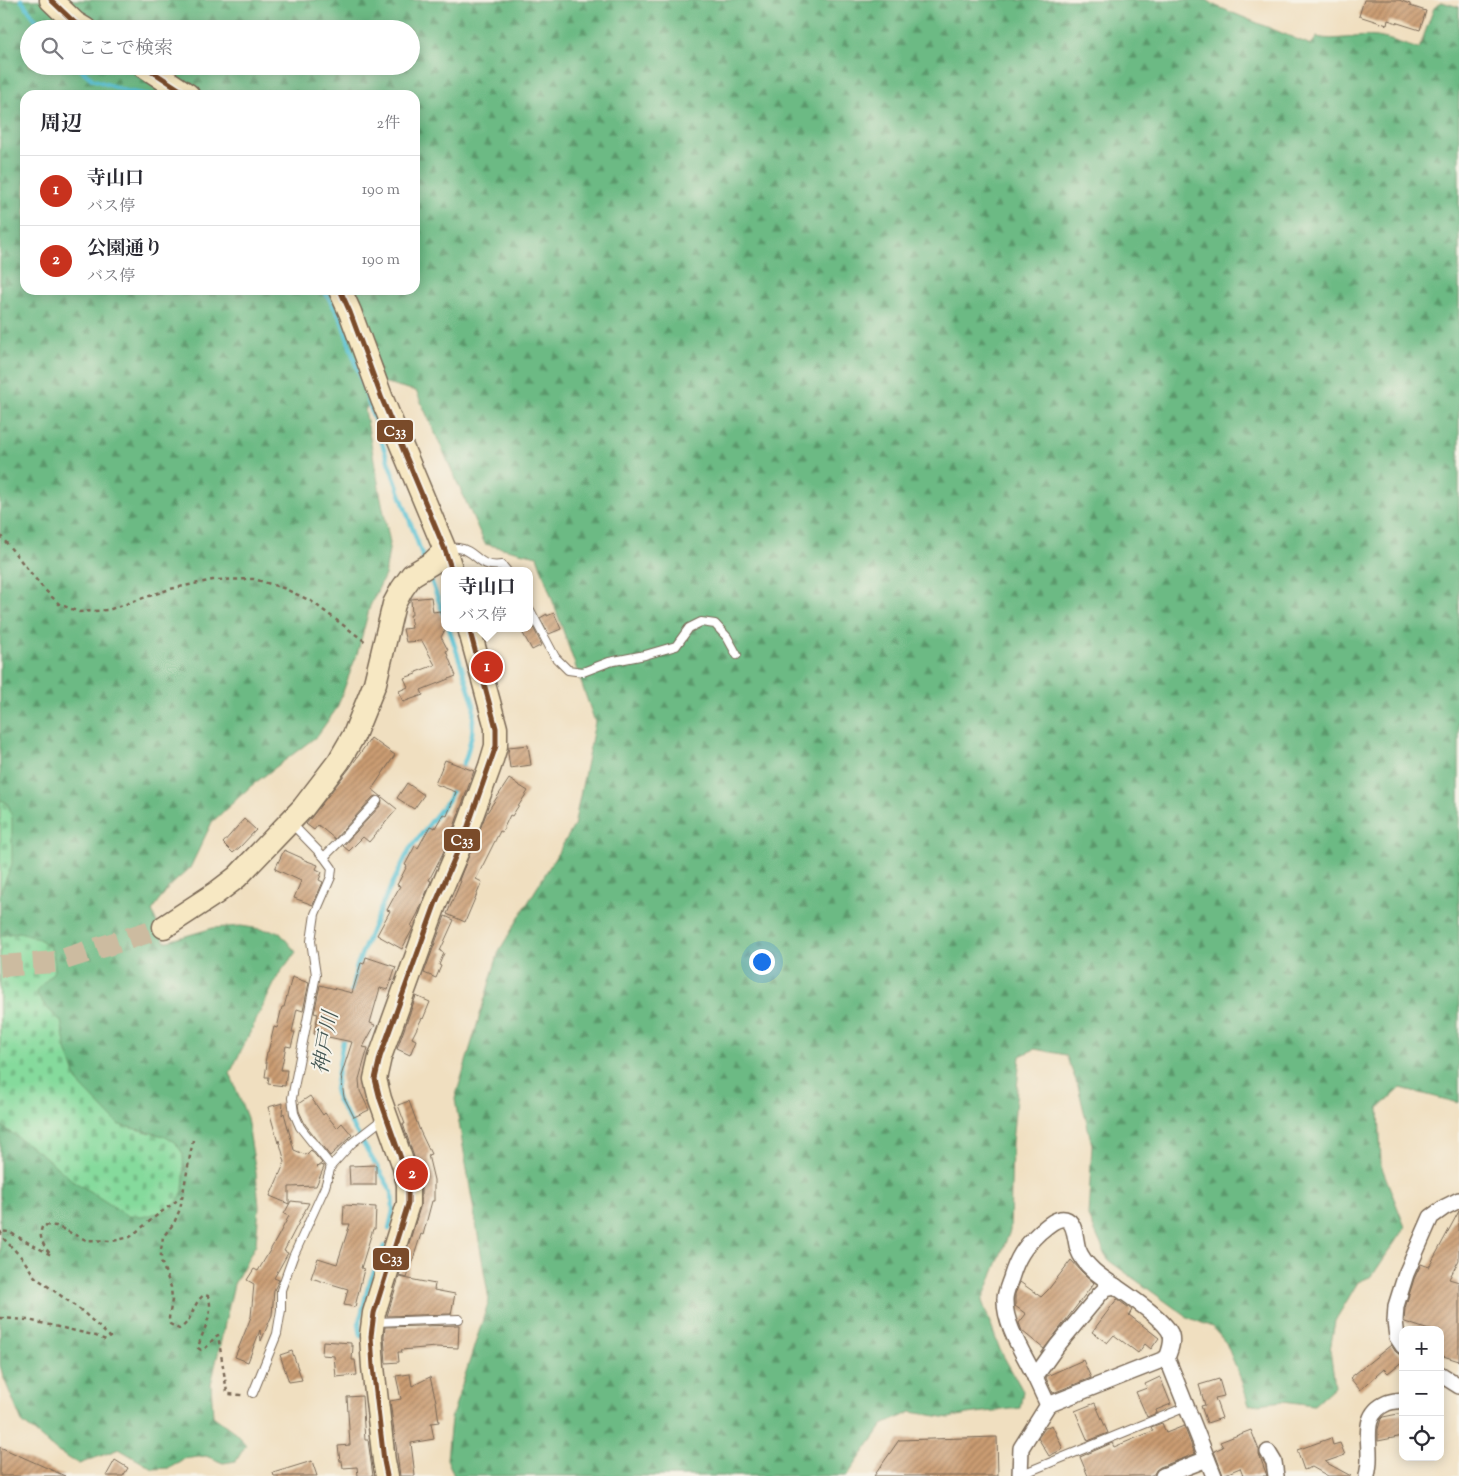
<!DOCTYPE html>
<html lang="ja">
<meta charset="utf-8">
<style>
body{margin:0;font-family:"Sorts Mill Goudy","Noto Serif JP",serif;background:#f2f2f3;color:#2b2b33}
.controls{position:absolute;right:15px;bottom:15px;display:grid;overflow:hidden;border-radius:10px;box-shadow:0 2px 12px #0003}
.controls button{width:45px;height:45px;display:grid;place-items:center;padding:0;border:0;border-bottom:1px solid #e1e1e2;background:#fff;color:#2b2b33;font:25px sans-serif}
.you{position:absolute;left:761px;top:961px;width:18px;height:18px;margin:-12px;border:4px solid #fff;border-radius:50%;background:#1a73e8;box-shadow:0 0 0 8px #1a73e833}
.badge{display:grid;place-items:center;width:32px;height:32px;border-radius:50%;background:#c8321e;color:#fff;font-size:16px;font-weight:700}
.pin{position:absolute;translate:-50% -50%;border:2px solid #fff;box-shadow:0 1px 5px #0006}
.popup{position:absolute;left:441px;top:567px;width:92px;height:65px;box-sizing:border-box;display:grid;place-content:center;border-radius:10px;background:#fff;filter:drop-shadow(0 1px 4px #0005);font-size:16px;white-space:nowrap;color:#7c7c81}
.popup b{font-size:19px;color:#2b2b33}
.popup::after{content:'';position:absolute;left:50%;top:100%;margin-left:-10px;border:10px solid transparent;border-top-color:#fff}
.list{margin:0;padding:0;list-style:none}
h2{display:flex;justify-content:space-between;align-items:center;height:65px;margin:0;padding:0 20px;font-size:21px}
h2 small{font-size:16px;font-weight:400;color:#7c7c81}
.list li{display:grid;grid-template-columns:32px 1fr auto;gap:15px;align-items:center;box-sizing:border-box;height:70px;padding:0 20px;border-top:1px solid #e1e1e2}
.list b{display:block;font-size:19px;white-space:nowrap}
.list p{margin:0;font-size:16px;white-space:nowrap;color:#7c7c81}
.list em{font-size:16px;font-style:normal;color:#7c7c81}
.icon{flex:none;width:28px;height:28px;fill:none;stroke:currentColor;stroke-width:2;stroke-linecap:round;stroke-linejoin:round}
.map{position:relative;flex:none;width:1459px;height:1476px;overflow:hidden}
.search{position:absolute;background:#fff;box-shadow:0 2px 12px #0003;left:20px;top:20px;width:400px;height:55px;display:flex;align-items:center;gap:12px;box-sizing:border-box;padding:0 18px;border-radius:28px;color:#7c7c81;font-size:19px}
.panel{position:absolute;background:#fff;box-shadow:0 2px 12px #0003;left:20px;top:90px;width:400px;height:205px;border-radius:15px}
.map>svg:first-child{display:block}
.forest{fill:url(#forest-firs);stroke:#547251;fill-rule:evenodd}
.cemetery{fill:url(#cemetery-stones);stroke:#60825d}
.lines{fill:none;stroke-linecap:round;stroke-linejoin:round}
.stream{stroke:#58c1d3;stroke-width:4.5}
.building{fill:url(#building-hatch)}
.secondary-tunnel{stroke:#ccbba0;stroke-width:22;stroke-dasharray:22 11;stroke-linecap:butt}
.lane-casing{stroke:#7a6957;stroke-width:10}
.street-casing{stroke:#7a6957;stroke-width:18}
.secondary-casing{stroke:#7a6957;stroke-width:25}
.path{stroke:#7a6957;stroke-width:2.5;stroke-dasharray:4 4;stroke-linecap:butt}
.lane{stroke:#fff;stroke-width:8}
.street{stroke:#fff;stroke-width:15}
.secondary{stroke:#f7e8c3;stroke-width:22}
.bus-1-casing{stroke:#f7f3e8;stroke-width:9}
.bus-1{stroke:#7a4b2a;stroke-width:5}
.labels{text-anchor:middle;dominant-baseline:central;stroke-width:4;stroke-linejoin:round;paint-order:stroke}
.water-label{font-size:21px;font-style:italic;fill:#445754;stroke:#f7f3e8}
.line-badge{stroke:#f7f3e8;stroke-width:2}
.badge-label{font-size:14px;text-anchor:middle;font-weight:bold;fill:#fff}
</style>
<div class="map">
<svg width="1459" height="1476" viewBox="0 0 1459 1476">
<defs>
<pattern id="forest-firs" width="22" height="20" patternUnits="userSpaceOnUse" patternTransform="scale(1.25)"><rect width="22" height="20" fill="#6cba84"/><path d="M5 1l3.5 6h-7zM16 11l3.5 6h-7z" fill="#5a976b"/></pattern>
<pattern id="cemetery-stones" width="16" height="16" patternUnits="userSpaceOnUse" patternTransform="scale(1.25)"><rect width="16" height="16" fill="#85da9c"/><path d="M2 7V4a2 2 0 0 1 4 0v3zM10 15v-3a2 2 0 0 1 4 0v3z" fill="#74bb86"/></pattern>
<pattern id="building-hatch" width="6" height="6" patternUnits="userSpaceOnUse" patternTransform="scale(1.25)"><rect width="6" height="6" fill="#ca9c72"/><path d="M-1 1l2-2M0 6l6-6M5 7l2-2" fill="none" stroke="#a57f5d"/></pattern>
</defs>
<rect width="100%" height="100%" fill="#f7f3e8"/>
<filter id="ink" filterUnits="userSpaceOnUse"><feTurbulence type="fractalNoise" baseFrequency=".02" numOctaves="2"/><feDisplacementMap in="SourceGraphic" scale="10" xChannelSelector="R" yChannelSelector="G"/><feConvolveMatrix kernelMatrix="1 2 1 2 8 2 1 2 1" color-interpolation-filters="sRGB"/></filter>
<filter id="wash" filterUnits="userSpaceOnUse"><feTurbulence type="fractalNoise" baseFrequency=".0096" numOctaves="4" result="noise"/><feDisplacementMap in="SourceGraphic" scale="20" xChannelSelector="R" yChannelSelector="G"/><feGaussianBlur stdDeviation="1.12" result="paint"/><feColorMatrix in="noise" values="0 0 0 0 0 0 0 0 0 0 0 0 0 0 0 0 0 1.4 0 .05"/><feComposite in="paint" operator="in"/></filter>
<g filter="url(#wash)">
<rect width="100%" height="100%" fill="#f0dfc0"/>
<path class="forest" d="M0,0H1207L1216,6L1311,45L1317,37C1336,42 1357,34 1377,37C1391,39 1405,45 1419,49L1434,8L1442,2L1459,7V1103L1401,1088L1379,1108L1381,1165L1405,1227L1372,1276L1358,1282L1335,1321L1330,1350L1335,1386L1314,1405L1283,1401L1249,1405L1240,1377L1226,1343L1212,1327L1187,1317L1108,1260L1088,1216L1092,1145L1078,1086L1066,1055L1035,1049L1020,1056L1012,1143L1010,1231L982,1301L1000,1350L1023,1391L1020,1408L967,1414L949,1418L911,1412L883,1425L847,1476H454L447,1459L451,1419L489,1300L455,1099L499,951L574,826L595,722L537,556L485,544L416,391L382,382L365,410L380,493L390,543L385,575L370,606L358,651L337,708L317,736L251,786L212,822L190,868L168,888L152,911L165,942L213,928L241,926L279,932L296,952L279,974L230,1073L247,1118L256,1173L259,1207L256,1244L234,1284L211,1384L213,1416L236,1433L246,1445L236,1461L223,1463L206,1456L183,1459L170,1468L153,1469L119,1449L79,1464L58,1452L22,1422L3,1376L0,1365ZM29,29H411V66H29ZM25,95H415V290H25Z"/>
<g class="cemetery">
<path d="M0,800L6,802L9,807L12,818V864L0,893Z"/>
<path d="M19,932C33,936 54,942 54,960C55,965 55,971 51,975C46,982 39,985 37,994L46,1007L61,1021L66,1049L78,1083L119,1125L164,1136L176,1143L183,1154L184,1177L183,1191L177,1202L170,1209L160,1213L141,1217L128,1216L72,1180L43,1155L0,1125V936Z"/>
</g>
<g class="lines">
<g class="stream">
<path d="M21,0L43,29"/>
<path d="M77,66L92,79L126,91L149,95"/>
<path d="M324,290L341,319L388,461L424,560"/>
<path d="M428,572L444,615"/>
<path d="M449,628L474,705L472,734L466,758L460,771"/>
<path d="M350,998L357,965L383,903L409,850L449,799L454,785"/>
<path d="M344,1035L335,1089L338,1101L392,1192L393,1210L389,1229"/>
<path d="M361,1336L359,1324L368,1287L384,1246"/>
</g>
</g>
<g id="blocks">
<g class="building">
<path d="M1364,0H1399L1410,4V6L1426,11L1420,30L1388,20L1387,25L1359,16Z"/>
<path d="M431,597L433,612L440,611L445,630L441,637L448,650L446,651L456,676L421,690L423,695L403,702L399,691L408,687L404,678L416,674V672L435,665L422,641L406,642L403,629L412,628L410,615H412L411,599Z"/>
<path d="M554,613L561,629L549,634L540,618L547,614V616Z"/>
<path d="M531,623L542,645L532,650L520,628H530Z"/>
<path d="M371,738L395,755L372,789L397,809L369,842L363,837L349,851L343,846L381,805L382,800L380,797L376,796L373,797L335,839L318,825L314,830L306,824L349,769Z"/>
<path d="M528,745L531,765L510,768L508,753L509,747Z"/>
<path d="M445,760L474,771L455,824L442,855L429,880L431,881L418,913L411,926L413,927L412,930L402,949L377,935L390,911L387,910L400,886L397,885L407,866L405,865L415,846L418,848L430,826L435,828L443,814L447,816L456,792L435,784Z"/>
<path d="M509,779L528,791L512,816L510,815L502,832L500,831L476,879L482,882L465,922L447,914L461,881L459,880L486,814Z"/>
<path d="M407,783L424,795L414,809L397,798Z"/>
<path d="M244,819L256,830L240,847L233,853L223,843Z"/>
<path d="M284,850L302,858V859L318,865L316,869L322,872L319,880L323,882L313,905L294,898L301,881L275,869Z"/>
<path d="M445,916L454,920L440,951L444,953L439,965L441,966L436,978L424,973Z"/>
<path d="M366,957L396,967L388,990L380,988L370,1023L375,1025L363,1047L368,1048L359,1079L360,1091L369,1110L354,1117L344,1097L341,1076L352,1042L314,1034L318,1014L314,1013L320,985L352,993L361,963L364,964Z"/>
<path d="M292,977L309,983L303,1011L297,1009L292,1032H295L291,1047L286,1046L281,1070H287L285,1086L268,1084L269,1077H265L267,1063H265L267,1052H268L274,1027L277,1028L282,1007H284Z"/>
<path d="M416,996L430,1002L423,1019L422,1018L412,1038L416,1040L410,1055L397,1049Z"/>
<path d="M310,1096L323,1115L325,1113L337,1128L342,1123L352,1135L330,1156L305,1124L299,1111L298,1104Z"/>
<path d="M409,1101L420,1131L431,1154L428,1155L434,1180V1201H432L423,1235L421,1234L407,1278L399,1276L421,1204V1181L415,1160L403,1124H405L398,1105Z"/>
<path d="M283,1103L282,1115L284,1113L294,1150L306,1155L311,1150L322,1163L317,1167L323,1165L324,1167L316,1186L289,1187V1204L270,1196L285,1162L279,1140L278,1143L268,1107Z"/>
<path d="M376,1165V1185H350L349,1166Z"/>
<path d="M291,1201L309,1203L284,1251L288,1253L274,1278L279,1280L274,1290L272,1315L261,1341L260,1330L248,1362L235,1357L251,1317L254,1284L247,1280L254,1269L258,1271L276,1240L289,1216L284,1214Z"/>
<path d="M344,1205L376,1207L375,1229H373L361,1268L364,1269L355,1307L344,1305L348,1289L311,1278L318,1258L337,1264L350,1224H343Z"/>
<path d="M1459,1211V1260L1449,1279L1459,1282V1361L1440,1355V1330H1429L1405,1322L1404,1321L1405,1308L1414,1279L1421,1264L1429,1267Z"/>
<path d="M1071,1260L1082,1272L1094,1283L1044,1349L1022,1331L1019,1323L1026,1314L1015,1306V1294L1020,1282L1041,1297L1048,1290Z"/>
<path d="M399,1277L435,1284L434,1290L455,1294L451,1314L387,1316Z"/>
<path d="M1117,1299L1132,1310L1129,1315L1159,1338L1151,1349L1145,1344L1138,1353L1114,1335L1107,1343L1092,1332Z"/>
<path d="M459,1325L458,1348L436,1347L401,1350L402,1352H398L399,1362L386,1363L384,1336L385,1327Z"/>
<path d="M323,1341L351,1343V1346H353L352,1360H355L357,1375L336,1377L334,1356L322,1355Z"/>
<path d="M1391,1345L1396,1352L1403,1357V1361L1388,1373L1384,1369L1360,1390L1350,1378Z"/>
<path d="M292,1351L302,1380L289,1382L280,1355Z"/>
<path d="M1083,1360L1091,1378L1053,1393L1046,1378L1047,1376Z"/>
<path d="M410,1374L412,1386L430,1377L436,1401L439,1422L431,1423L434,1439L411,1443L415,1476H400L390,1401L401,1399L396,1376Z"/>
<path d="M1160,1377L1171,1404L1156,1410L1157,1413L1147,1417L1136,1392L1147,1388L1145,1384Z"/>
<path d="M1219,1379L1224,1396L1215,1398L1222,1418L1207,1423L1201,1406L1205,1405L1199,1385Z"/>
<path d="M362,1396L365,1440H368L373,1476H358L357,1467L343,1468L342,1461H340L338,1446L350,1445L347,1397Z"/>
<path d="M1095,1403L1108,1433L1088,1441L1075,1411Z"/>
<path d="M1403,1413V1436L1378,1441V1429L1381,1419L1383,1417Z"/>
<path d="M1162,1423L1166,1433L1184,1426L1195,1454L1160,1467L1156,1470L1154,1474L1149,1476H1088L1080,1457L1112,1443L1114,1447L1153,1431L1151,1427Z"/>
<path d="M1052,1425L1063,1449L1049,1456L1038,1438L1045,1428Z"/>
<path d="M1251,1430L1259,1450V1454L1267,1476H1243L1240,1468L1223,1475L1214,1451L1223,1447L1220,1442Z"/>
<path d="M997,1437L998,1476H874L899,1440Z"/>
<path d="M1331,1438L1333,1445L1340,1443L1345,1455L1325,1462L1351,1476H1328L1312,1467L1304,1470L1297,1450Z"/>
<path d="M0,1447L65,1476H0Z"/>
<path d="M115,1460L128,1468L123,1476H106Z"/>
<path d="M312,1461L317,1476H274L273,1473Z"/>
</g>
</g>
</g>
<g filter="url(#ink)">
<use href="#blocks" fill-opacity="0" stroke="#7a6957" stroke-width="1"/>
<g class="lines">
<path class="secondary-tunnel" d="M0,966L55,962L164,927"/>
<g class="lane-casing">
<g id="lane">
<path d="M447,550C450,549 455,547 458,548C477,550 478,569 502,565L507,571"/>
<path d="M530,610L555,657L568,670L583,672L609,662L645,655L676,646L689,628L701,622L715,624L727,637L737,655"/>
<path d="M291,823L324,857L332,868L331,877L315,914L311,941L316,975L292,1098L294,1113L300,1127L331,1166"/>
<path d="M324,857L343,838L377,801"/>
<path d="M375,1322L459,1319"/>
<path d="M253,1393L277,1334L281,1310V1290L293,1257L325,1187L331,1166L352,1143L384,1118"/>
<path d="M1020,1475L1186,1407"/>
</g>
</g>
<g class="street-casing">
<g id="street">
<path d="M1403,1346L1397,1337L1395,1321L1396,1306L1406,1274L1431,1217L1445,1207L1459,1200"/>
<path d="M1440,1374L1459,1386"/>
<path d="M1035,1377C1024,1354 1004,1325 1005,1299C1005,1293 1009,1284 1011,1278C1017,1258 1024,1247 1039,1233C1045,1228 1056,1217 1065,1219C1076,1222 1075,1241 1078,1249C1084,1266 1101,1277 1115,1286"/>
<path d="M1048,1405L1035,1377L1057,1346L1100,1294L1106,1288L1115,1286C1128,1295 1167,1321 1171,1335C1173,1343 1170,1350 1167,1358L1214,1476"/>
<path d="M1268,1452L1274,1462L1276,1476"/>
<path d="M1020,1476L1021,1448L1048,1405L1167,1358"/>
<path d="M1163,1476L1207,1459"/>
<path d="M1367,1476C1368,1471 1369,1465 1369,1460C1370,1439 1361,1414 1387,1403C1392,1401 1398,1401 1403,1400"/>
</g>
</g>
<g class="secondary-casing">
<g id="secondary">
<path d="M51,0L75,23L85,29"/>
<path d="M144,66L188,95"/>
<path d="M340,290L350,312L382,399L445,550L452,571"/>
<path d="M164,927L216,893L237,877L303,808L339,761L354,735L375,683L394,604L402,589L412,575L432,563L445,550"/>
<path d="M387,1476L384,1461L373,1367L371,1336L374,1313L408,1204V1184L403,1164L380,1099L375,1079L380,1057L436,902L467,829L490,766L496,746V728L469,628"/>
</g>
</g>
<g class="path">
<path d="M0,535L43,588L59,604L79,612L108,610L170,589L213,580L254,579L283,588L311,601L367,643"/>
<path d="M193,1140L180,1209L174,1223L163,1237L161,1250V1261L171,1287L172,1300L169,1318L170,1324L179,1329C193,1322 192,1303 204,1295L208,1296C215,1313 202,1331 198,1348L201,1350C209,1348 211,1339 218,1335L227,1392L228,1394L242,1395"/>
<path d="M0,1318L28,1320L93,1335L106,1340L110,1337L82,1311L35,1277L23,1259L4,1239L0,1231L9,1232L51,1255C44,1246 37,1237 43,1225L56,1226L86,1240L113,1241L130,1237L156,1216L183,1196"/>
</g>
<use href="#lane" class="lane"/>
<use href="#street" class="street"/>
<use href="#secondary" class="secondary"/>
<g class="bus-1-casing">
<g id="bus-1">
<path d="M51,0L75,23L85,29"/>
<path d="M144,66L188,95"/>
<path d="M340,290L350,312L382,399L445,550L452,571"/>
<path d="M387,1476L384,1461L373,1367L371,1336L374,1313L408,1204V1184L403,1164L380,1099L375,1079L380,1057L436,902L467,829L496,746V728L469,628"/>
</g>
</g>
<use href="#bus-1" class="bus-1"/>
</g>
</g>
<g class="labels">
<g class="water-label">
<text transform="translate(327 1043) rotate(-80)">神戸川</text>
</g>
</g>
<g class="line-badge">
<rect x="376" y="419" width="38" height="24" rx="5" fill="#7a4b2a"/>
<rect x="443" y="828" width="38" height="24" rx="5" fill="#7a4b2a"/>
<rect x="372" y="1247" width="38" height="24" rx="5" fill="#7a4b2a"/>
</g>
<g class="badge-label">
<text x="395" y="436">C33</text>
<text x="462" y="845">C33</text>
<text x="391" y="1263">C33</text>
</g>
</svg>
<div class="controls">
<button>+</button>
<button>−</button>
<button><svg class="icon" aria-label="locate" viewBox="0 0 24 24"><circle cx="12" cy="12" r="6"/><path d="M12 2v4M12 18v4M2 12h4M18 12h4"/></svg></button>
</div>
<div class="you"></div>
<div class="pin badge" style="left:487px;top:667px">1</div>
<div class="popup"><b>寺山口</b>バス停</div>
<div class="pin badge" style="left:412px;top:1174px">2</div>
<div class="search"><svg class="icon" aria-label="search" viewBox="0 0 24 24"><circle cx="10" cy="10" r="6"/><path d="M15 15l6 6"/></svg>ここで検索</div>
<section class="panel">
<h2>周辺<small>2件</small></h2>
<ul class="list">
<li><span class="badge">1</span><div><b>寺山口</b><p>バス停</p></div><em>190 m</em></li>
<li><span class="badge">2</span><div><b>公園通り</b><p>バス停</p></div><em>190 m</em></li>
</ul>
</section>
</div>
